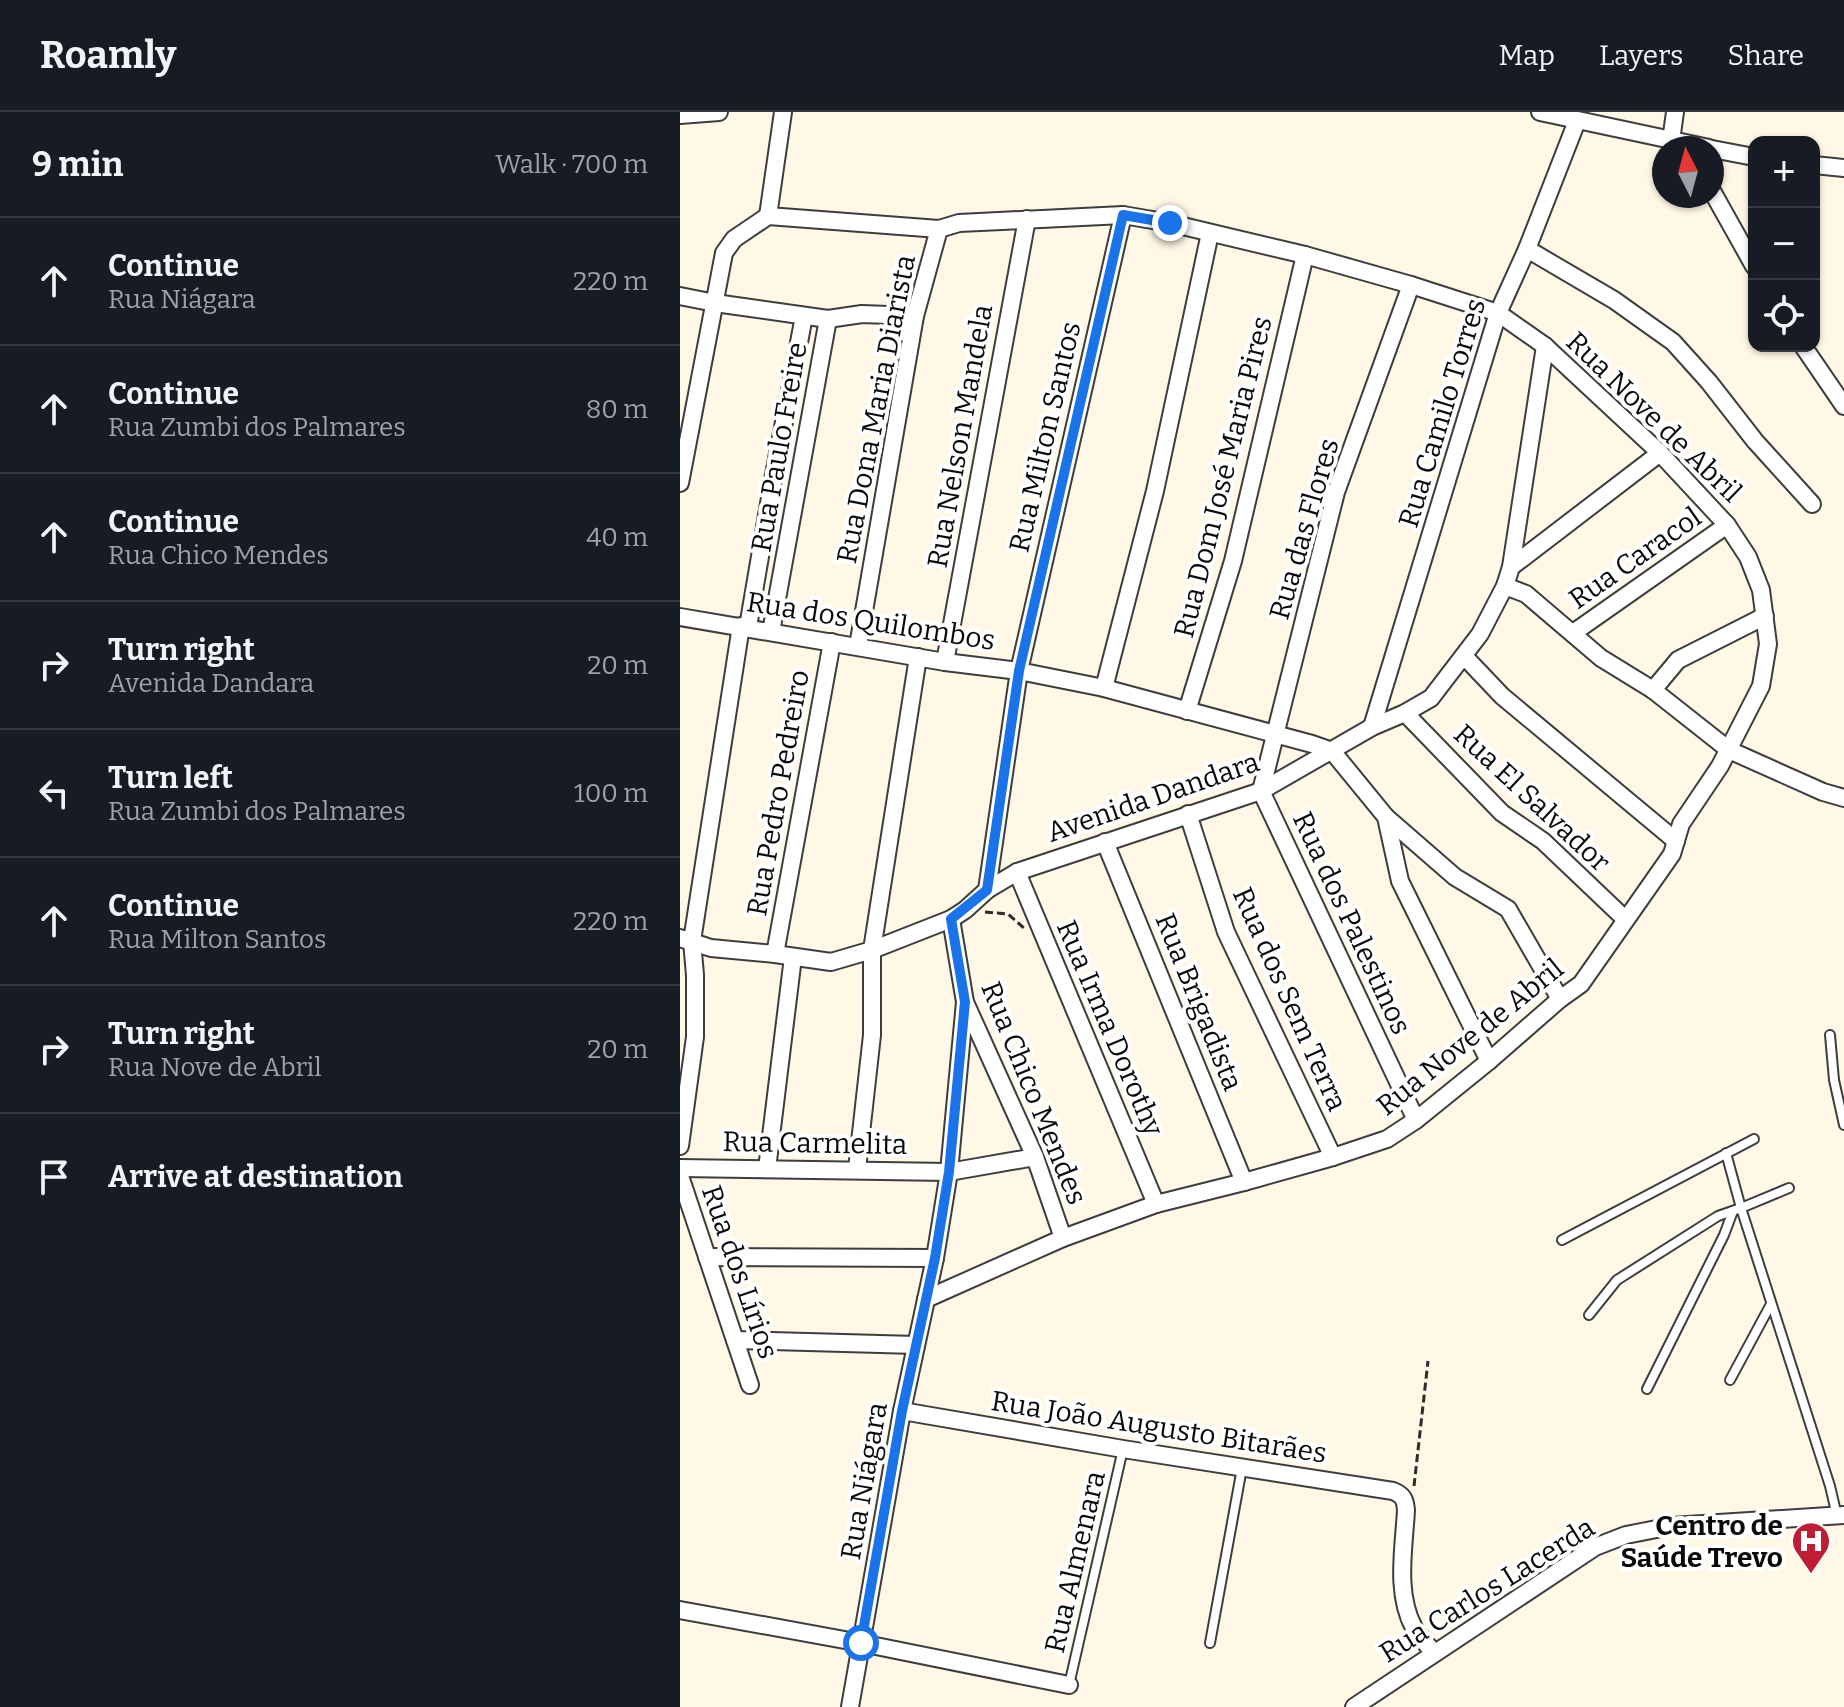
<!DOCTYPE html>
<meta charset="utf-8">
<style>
body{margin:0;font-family:Bitter,serif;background:#242831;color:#f1f3f6}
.controls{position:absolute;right:24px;top:24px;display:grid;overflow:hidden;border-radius:16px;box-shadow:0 2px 6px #0004}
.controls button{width:72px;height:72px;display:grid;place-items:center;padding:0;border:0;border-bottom:2px solid #363941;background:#171b24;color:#f1f3f6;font:40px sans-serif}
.compass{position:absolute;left:972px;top:24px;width:72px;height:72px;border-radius:50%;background:#171b24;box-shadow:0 2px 6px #0004;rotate:354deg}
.stop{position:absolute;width:24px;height:24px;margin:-18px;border:6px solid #1a73e8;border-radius:50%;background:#fff}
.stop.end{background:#1a73e8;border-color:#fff;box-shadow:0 2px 8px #0008}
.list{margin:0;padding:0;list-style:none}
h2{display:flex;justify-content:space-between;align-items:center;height:104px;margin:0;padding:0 32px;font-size:34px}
h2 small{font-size:26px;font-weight:400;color:#9ea1a6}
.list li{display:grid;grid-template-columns:52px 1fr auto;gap:24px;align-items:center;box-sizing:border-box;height:128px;padding:0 32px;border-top:2px solid #363941}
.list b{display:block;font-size:30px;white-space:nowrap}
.list p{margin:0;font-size:26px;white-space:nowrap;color:#9ea1a6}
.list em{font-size:26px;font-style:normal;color:#9ea1a6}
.icon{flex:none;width:44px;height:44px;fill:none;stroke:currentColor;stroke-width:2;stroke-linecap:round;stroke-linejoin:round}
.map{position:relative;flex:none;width:1164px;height:1595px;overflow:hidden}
header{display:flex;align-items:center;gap:48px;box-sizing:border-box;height:112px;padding:0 40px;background:#171b24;border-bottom:2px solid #363941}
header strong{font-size:38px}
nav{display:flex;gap:44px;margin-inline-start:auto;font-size:28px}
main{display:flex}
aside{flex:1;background:#171b24}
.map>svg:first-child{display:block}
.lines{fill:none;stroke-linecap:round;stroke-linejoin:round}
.service-casing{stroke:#3d3d3d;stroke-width:12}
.minor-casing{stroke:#3d3d3d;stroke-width:20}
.path{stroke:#2c2c2c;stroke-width:3;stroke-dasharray:8 4;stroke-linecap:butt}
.service{stroke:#fff;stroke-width:8}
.minor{stroke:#fff;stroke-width:16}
.route{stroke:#1a73e8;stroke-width:10}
.labels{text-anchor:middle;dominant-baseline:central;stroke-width:8;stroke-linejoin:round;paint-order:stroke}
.street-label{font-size:28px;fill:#0a0a0a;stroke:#fff}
.poi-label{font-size:28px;font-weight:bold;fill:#0a0a0a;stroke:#fff;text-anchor:end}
</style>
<header>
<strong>Roamly</strong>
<nav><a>Map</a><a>Layers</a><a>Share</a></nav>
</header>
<main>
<aside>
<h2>9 min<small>Walk · 700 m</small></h2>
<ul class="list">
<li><svg class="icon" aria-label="ahead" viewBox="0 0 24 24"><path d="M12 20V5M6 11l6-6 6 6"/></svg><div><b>Continue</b><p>Rua Niágara</p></div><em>220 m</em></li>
<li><svg class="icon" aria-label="ahead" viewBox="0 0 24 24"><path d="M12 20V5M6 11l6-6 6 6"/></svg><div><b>Continue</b><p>Rua Zumbi dos Palmares</p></div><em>80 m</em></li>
<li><svg class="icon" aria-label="ahead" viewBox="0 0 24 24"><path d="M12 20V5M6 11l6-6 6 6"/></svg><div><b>Continue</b><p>Rua Chico Mendes</p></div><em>40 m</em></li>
<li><svg class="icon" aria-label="right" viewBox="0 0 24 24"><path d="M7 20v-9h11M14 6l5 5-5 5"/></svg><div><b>Turn right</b><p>Avenida Dandara</p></div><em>20 m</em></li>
<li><svg class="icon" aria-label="left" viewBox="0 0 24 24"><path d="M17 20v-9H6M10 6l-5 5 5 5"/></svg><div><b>Turn left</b><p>Rua Zumbi dos Palmares</p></div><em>100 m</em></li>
<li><svg class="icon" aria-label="ahead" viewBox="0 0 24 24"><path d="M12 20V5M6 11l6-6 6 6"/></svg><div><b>Continue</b><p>Rua Milton Santos</p></div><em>220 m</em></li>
<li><svg class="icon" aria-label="right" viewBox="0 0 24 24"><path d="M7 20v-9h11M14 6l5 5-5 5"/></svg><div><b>Turn right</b><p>Rua Nove de Abril</p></div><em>20 m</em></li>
<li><svg class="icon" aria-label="arrive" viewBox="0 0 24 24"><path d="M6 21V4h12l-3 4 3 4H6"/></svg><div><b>Arrive at destination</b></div></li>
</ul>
</aside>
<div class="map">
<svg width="1164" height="1595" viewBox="0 0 1164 1595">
<rect width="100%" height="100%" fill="#fff8e6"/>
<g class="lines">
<g class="service-casing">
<g id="service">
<path d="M1150,923L1154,968L1164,1013"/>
<path d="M1046,1041L1061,1096L1109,1076"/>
<path d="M882,1128L1074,1027"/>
<path d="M909,1203L937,1168L1038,1104L1061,1096L1150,1374L1157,1404"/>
<path d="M1050,1268L1091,1192"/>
<path d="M967,1277L1044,1123L1053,1099"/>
<path d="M530,1531L562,1356"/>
<path d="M389,1573L443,1337"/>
</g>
</g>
<g class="minor-casing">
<g id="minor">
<path d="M103,0L88,104L259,117L279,111L443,103L490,111L625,143L731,173L818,201L865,234L980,341L1047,413L1068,445L1081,478L1088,532L1081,574L1040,654L1001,712L992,742L901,872L880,887L809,949L736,1008L707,1027L653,1045L564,1070L476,1092L383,1126L246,1187"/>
<path d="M860,0L1029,36"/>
<path d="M0,3L39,0"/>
<path d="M991,29L995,0"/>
<path d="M1032,37L1074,45"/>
<path d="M1134,53L1164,56"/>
<path d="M1032,79L1074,154"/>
<path d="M847,137L934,188L993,230L1029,270L1075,329L1132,392"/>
<path d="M731,173L656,380L581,679L736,1008"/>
<path d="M0,184L35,191L148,207L182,202L235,204"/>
<path d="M1123,234L1164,294"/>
<path d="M0,371L44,141L54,127L88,104"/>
<path d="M831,455L980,341"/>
<path d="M825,474L846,482L921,546L973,578L1049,638L1143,680L1164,686"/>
<path d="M0,505L265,550L339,559L424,576L632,632L652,639L706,705L720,769L809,949"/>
<path d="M68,515L93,368L124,204"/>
<path d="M91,520L148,207"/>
<path d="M893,521L1047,413"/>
<path d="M178,534L235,204L259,117"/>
<path d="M784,544L822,584L996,729"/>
<path d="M265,550L347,107"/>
<path d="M424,576L475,379L530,121"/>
<path d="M973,578L998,548L1085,504"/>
<path d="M507,599L553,449L625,143"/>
<path d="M725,601L822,701L863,729L945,807"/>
<path d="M692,615L818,201L847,137L897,9"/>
<path d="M508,702L546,820L653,1045"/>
<path d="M706,705L775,765L828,797L880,887"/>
<path d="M425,730L564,1070"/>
<path d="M337,760L476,1092"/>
<path d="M307,778L339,559L443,103"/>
<path d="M271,807L285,890L355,1045L383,1126"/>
<path d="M0,826L31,836L95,842L151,850L192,838L271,807L285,798L307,778L337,760L581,679L692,615L725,601L751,586L800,522L825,474L831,455L865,234"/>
<path d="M95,842L152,530"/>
<path d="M0,1034L15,925V863L12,829L61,514"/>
<path d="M0,1056L269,1060L355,1045"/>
<path d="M87,1057L113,845"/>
<path d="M177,1057L192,923V838L238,545"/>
<path d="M0,1064L70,1273"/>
<path d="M27,1145L255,1146"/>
<path d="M55,1228L236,1233"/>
<path d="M222,1299L443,1337L713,1379C723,1383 725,1387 726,1398C724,1436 715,1481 734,1516C739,1525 748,1533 754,1541"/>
<path d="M0,1498L181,1531L389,1573"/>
<path d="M170,1595L222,1299L255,1146L269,1060L285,890"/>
<path d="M674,1595L915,1435L946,1423L992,1414L1164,1403"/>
</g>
</g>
<g class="path">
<path d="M305,800L328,802L344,816"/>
<path d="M734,1374L748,1249"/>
</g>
<use href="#service" class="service"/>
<use href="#minor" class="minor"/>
</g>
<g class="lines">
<path class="route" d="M181,1531L222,1299L255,1146L269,1060L285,890L271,807L307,778L339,559L443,103L490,111"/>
</g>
<defs>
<g id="hospital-pin" transform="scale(2)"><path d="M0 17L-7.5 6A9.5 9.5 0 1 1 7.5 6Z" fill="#be1d34" stroke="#fff"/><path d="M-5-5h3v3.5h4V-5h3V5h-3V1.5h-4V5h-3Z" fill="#fff"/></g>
</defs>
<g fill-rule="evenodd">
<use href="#hospital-pin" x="1131" y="1429"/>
</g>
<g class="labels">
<g class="street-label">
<text transform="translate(196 297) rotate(-79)">Rua Dona Maria Diarista</text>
<text transform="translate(762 301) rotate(-73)">Rua Camilo Torres</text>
<text transform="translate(974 305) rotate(44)">Rua Nove de Abril</text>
<text transform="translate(280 324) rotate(-80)">Rua Nelson Mandela</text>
<text transform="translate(365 325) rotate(-77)">Rua Milton Santos</text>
<text transform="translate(99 335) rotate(-80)">Rua Paulo Freire</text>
<text transform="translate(543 365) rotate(-76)">Rua Dom José Maria Pires</text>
<text transform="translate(624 417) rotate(-74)">Rua das Flores</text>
<text transform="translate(955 446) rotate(-35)">Rua Caracol</text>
<text transform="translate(191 509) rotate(9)">Rua dos Quilombos</text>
<text transform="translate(98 681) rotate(-80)">Rua Pedro Pedreiro</text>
<text transform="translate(473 685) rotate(-19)">Avenida Dandara</text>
<text transform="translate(852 686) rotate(43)">Rua El Salvador</text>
<text transform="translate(672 811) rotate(65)">Rua dos Palestinos</text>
<text transform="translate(610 887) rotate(66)">Rua dos Sem Terra</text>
<text transform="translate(519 890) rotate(68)">Rua Brigadista</text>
<text transform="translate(430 916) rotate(67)">Rua Irma Dorothy</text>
<text transform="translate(790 925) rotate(-39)">Rua Nove de Abril</text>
<text transform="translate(354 981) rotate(68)">Rua Chico Mendes</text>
<text transform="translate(135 1031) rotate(1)">Rua Carmelita</text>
<text transform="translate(60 1160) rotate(71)">Rua dos Lírios</text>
<text transform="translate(479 1315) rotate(9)">Rua João Augusto Bitarães</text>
<text transform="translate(184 1369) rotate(-80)">Rua Niágara</text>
<text transform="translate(395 1450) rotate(-77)">Rua Almenara</text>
<text transform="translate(807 1478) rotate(-32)">Rua Carlos Lacerda</text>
</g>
<g class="poi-label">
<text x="1103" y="1413">Centro de<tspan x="1103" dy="32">Saúde Trevo</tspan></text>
</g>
</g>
</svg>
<div class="controls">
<button>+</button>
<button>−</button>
<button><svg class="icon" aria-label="locate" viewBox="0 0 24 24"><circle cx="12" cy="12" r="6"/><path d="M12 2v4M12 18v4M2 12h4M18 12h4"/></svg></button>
</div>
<svg class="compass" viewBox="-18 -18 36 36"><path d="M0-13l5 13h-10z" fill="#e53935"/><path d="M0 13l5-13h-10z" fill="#9ea1a6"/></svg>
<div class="stop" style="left:181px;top:1531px"></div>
<div class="stop end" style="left:490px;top:111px"></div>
</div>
</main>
